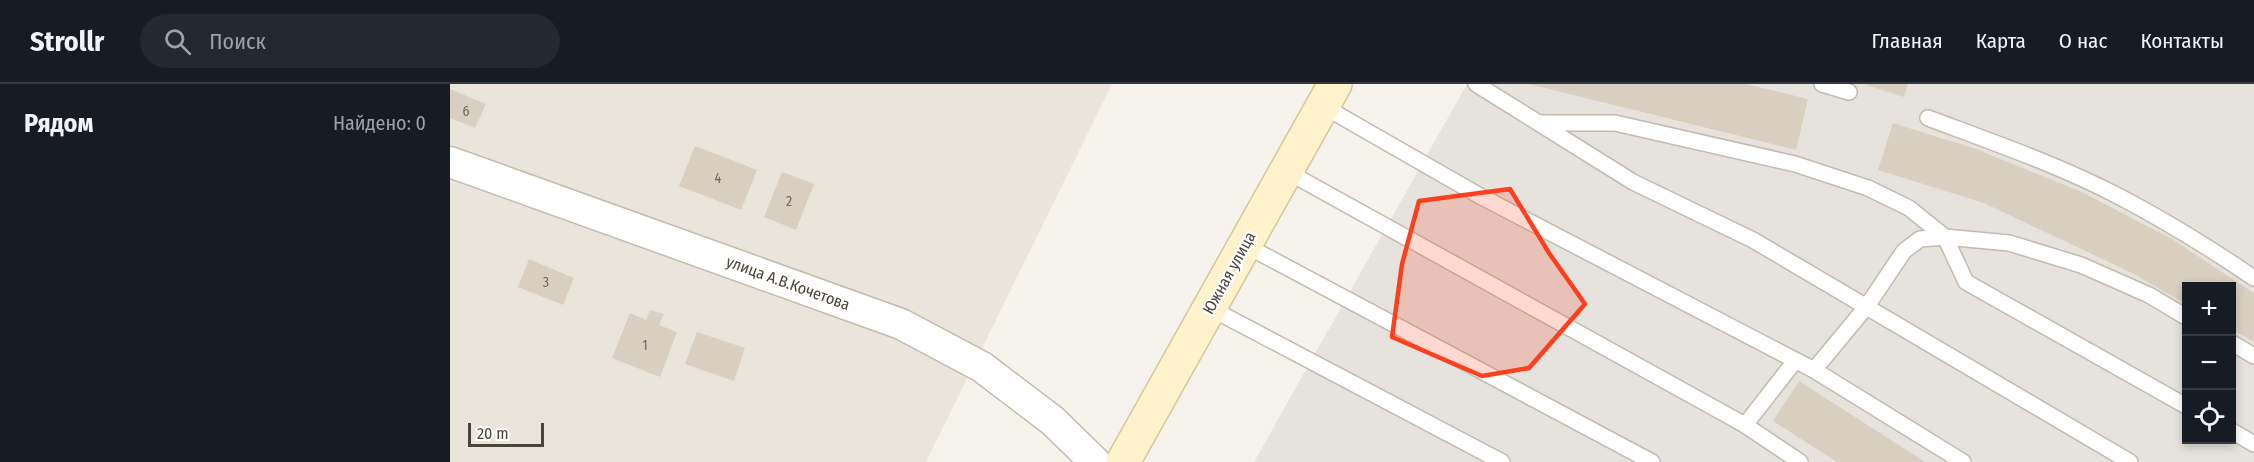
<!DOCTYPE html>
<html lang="ru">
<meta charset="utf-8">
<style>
body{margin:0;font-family:"Fira Sans Condensed",sans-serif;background:#242831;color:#f1f3f6}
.controls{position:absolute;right:18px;bottom:18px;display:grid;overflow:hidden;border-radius:0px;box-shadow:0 3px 9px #0003}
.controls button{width:54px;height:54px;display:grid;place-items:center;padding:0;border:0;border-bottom:2px solid #363941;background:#171b24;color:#f1f3f6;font:30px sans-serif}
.scale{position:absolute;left:18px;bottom:15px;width:76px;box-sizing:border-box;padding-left:6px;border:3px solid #4b4439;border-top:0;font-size:16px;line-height:21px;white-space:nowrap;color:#4b4439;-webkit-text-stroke:4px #fff;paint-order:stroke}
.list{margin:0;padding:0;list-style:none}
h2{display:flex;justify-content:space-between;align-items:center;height:78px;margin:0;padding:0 24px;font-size:26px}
h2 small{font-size:20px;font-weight:400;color:#9ea1a6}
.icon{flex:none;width:33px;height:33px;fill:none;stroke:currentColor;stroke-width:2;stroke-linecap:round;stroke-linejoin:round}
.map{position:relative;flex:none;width:1804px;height:378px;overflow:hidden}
header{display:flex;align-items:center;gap:36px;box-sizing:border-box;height:84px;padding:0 30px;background:#171b24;border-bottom:2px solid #363941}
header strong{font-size:28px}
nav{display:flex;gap:33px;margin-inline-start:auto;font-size:21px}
.search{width:420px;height:54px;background:#242831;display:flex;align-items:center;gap:15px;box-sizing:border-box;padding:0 21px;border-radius:33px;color:#9ea1a6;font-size:22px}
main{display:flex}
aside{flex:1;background:#171b24}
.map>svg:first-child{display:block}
.residential{fill:#eae5da}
.industrial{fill:#e6e2dd;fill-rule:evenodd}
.building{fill:#d8cfc1}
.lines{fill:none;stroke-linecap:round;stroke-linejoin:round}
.lane-casing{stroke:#c2bbae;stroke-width:18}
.street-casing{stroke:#c2bbae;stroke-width:33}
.secondary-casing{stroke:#d6c79b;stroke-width:36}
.lane{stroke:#fff;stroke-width:15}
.street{stroke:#fff;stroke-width:30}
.secondary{stroke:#fff3cd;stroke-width:33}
.marked{fill:#fc3f1d;fill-opacity:0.2;stroke:#fc3f1d;stroke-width:4.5;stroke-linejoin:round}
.labels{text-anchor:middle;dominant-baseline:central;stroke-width:4.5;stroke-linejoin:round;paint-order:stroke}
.number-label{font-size:14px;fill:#6e675b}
.street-label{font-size:16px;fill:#4b4439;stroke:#fff}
</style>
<header>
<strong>Strollr</strong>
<div class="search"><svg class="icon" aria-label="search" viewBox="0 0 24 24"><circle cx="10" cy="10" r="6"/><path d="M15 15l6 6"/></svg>Поиск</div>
<nav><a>Главная</a><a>Карта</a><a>О нас</a><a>Контакты</a></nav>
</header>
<main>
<aside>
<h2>Рядом<small>Найдено: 0</small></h2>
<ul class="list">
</ul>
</aside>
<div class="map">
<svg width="1804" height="378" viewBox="0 0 1804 378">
<rect width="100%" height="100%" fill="#f6f3ec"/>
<path class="residential" d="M0,0H662L476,378H0Z"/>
<path class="industrial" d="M1017,0H1804V378H804ZM1736,202H1782V356H1736Z"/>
<g class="building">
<path d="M1079,0H1296L1358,15L1346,66Z"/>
<path d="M1414,0H1458L1454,13Z"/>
<path d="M0,5L36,20L25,44L0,34Z"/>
<path d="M1443,39L1526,65L1634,109L1722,155L1804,209V258L1782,245V202H1736V220L1682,189L1534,119L1428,86Z"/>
<path d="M245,62L307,86L291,126L229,102Z"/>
<path d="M332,88L364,100L346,146L314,133Z"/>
<path d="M79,175L124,194L113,221L68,203Z"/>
<path d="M200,226L214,230L209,241L227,248L210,293L162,274L180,229L196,236Z"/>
<path d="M247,248L295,264L284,297L235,280Z"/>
<path d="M1349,297L1475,378H1387L1323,337Z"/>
</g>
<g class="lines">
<g class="lane-casing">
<g id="lane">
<path d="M1026,0L1183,98L1303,156L1680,378"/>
<path d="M1372,0L1399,8"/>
<path d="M873,22L1030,112L1364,286L1513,378"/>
<path d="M1478,34C1542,58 1609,81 1670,113C1716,137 1761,165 1804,194"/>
<path d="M1089,39H1165L1345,80L1418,104L1459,124L1495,153L1516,198L1736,322"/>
<path d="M836,87L1295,341L1345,277"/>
<path d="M795,161L1202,378"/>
<path d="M760,224L1052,378"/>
<path d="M1782,259L1804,272"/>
<path d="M1364,286L1417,222L1454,167L1470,155L1495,153L1559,159L1631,181L1699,211L1736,233"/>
<path d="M1295,341L1350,378"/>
<path d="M1782,347L1804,360"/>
</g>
</g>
<g class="street-casing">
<path id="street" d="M0,78L451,240L532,283L603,337L645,378"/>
</g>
<g class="secondary-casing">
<path id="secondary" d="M673,378L885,0"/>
</g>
<use href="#lane" class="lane"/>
<use href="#street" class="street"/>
<use href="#secondary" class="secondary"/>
</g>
<path class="marked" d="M1060,105L1099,169L1135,220L1079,284L1032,292L942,253L952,180L969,117Z"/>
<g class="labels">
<g class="number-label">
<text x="16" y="27">6</text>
<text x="268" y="94">4</text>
<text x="339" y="117">2</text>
<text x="96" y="198">3</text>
<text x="195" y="261">1</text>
</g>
<g class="street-label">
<text transform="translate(779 189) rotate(-61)">Южная улица</text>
<text transform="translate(338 199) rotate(20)">улица А.В.Кочетова</text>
</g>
</g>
</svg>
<div class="controls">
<button>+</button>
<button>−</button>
<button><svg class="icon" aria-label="locate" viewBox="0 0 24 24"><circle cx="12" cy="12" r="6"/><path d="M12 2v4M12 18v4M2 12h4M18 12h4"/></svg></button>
</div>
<div class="scale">20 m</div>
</div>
</main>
